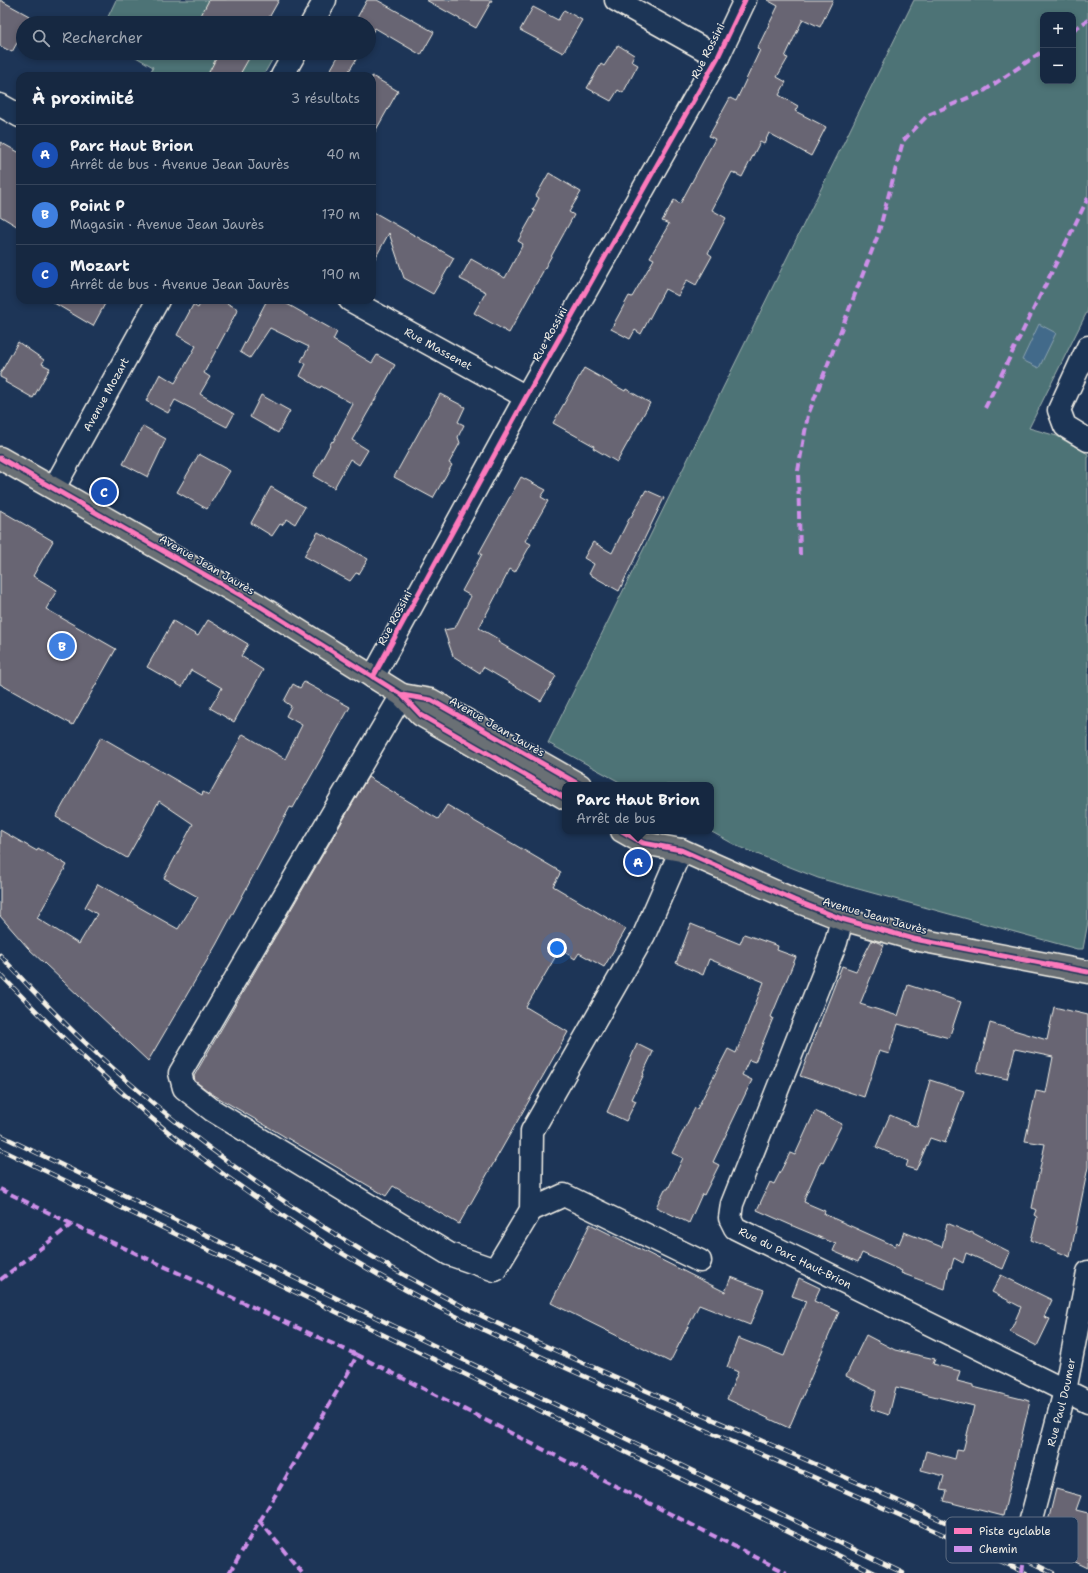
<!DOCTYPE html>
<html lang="fr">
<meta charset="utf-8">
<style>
body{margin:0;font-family:"Shantell Sans",sans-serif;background:#1f3048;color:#f1f3f6}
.controls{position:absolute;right:12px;top:12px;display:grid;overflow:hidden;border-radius:8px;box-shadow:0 2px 6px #0003}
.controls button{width:36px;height:36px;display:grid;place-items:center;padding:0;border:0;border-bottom:1px solid #35445a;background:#162841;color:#f1f3f6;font:20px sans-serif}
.you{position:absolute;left:557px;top:948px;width:14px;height:14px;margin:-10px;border:3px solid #fff;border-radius:50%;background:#1a73e8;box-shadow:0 0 0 6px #1a73e833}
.badge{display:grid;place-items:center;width:26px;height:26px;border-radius:50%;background:#95b2f1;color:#fff;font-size:13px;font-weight:700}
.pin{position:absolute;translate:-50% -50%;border:2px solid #fff;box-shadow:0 1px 4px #0006}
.popup{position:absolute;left:562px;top:782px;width:152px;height:52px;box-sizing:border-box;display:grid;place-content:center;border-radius:8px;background:#162841;filter:drop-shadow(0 1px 3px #0005);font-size:13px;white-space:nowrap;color:#9ea6b1}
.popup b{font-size:15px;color:#f1f3f6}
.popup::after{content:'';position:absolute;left:50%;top:100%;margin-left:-8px;border:8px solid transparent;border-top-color:#162841}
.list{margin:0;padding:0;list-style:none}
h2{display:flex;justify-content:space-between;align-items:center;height:52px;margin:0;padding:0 16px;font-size:17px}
h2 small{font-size:13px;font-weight:400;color:#9ea6b1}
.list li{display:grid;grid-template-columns:26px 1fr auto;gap:12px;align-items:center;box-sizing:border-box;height:60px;padding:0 16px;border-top:1px solid #35445a}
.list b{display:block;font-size:15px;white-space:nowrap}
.list p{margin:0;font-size:13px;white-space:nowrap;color:#9ea6b1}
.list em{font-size:13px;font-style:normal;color:#9ea6b1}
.icon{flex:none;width:22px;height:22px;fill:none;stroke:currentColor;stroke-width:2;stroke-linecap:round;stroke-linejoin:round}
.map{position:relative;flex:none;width:1088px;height:1573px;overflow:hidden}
.search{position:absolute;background:#162841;box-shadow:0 2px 6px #0003;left:16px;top:16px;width:360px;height:44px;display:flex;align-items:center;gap:10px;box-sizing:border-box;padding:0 14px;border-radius:22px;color:#9ea6b1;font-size:15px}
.panel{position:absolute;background:#162841;box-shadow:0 2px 6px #0003;left:16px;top:72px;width:360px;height:232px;border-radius:12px}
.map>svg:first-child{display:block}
.green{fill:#4d7376;stroke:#a0b2af;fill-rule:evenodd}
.water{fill:#436b8a;stroke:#8aa1b0}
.building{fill:#686573;stroke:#f4f1e8}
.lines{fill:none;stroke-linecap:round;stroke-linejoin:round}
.minor-casing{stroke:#f4f1e8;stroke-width:25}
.major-casing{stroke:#f4f1e8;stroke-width:25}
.minor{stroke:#1d3557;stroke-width:22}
.major{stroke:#6b7074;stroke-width:22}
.rail-casing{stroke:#f4f1e8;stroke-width:4.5}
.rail{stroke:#1d3557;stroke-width:3;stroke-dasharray:9;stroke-linecap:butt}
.quiet{stroke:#ce8fe9;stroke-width:4;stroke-dasharray:8 4;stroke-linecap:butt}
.cycleway-casing{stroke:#1d3557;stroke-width:8}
.cycleway{stroke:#fd7abc;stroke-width:5}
.labels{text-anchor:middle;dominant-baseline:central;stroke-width:3;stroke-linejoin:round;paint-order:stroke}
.street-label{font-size:11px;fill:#f4f1e8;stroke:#1d3557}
.key{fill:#1d3557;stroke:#5e6d82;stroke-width:1}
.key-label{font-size:11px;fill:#f4f1e8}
</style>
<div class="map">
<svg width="1088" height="1573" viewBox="0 0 1088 1573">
<rect width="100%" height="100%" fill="#1d3557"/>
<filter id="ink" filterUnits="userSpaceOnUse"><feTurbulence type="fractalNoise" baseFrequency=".025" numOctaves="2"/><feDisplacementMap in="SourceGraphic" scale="8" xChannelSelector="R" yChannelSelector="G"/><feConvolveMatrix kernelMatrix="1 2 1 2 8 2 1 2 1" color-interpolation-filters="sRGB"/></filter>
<g filter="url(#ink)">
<g class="green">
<path d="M116,0H226L270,23H105Z"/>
<path d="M914,0H1088V310L1029,428L1057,436L1088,454V922L1083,949H1077L818,878L739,847L710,831L711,785H625L548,743ZM1043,15H1073V81H1043Z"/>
<path d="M129,53H276L263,76H149L153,67Z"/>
</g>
<path class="water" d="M1039,324L1056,333L1039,368L1022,360Z"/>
<g class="building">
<path d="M0,0L31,17L28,23H23V32L12,52L0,46Z"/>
<path d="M209,0H279L266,23H197Z"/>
<path d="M367,0H377L434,32L421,55L375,28L369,38V23H354Z"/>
<path d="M426,0H492L476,28Z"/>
<path d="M767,0H833L820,27L803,19L785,57L788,58L777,77L786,82L779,95L798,106L795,111L826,127L811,156L769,133L764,144L760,142L742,177L732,172L712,210L726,218L708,253L712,256L696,285L687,280L678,296L665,289L641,334L635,330L630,339L611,329L629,296L632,297L654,259L650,257L669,224L662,221L674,200L680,204L715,139L709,136L730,98L736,101L760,50L757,49L778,6Z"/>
<path d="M533,7L558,20L564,10L582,20L563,53L520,30Z"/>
<path d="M618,45L634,55L631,61L638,65L623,93L618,90L611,101L587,88L601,64L604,66Z"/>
<path d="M219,53H252L239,76H207Z"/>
<path d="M340,53H360L346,76H327Z"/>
<path d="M372,76L398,91L372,137Z"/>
<path d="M0,142L20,153V228L0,216Z"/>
<path d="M549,173L581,192L569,212L574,215L509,333L474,313L486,292L460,279L471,259L505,278L523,244L518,241L535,211L533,210L539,198L536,196Z"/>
<path d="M372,211L454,258L433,294L404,278L389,233L372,264Z"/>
<path d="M49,300H107L93,326Z"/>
<path d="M202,300H221L238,309L204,373L210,377L200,394L234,414L227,427L175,400L168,413L146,401L160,374L175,383L196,346L177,335L193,305L198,308Z"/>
<path d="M267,300H280L337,332L333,340L372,363L377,355L395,365L352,440L368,450L359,465L350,459L334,488L313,476L332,441L333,442L353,404L321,386L320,388L300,376L306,364L301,361L309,347L270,328L250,358L240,352Z"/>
<path d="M18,342L44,360L42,364L50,368L33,398L5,382L6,380L0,377V374Z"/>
<path d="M584,368L625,391L626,389L650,403L617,462L593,448L594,446L553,423Z"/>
<path d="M440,394L465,407L458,422L464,425L458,437L460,443L449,463L452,465L433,498L394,477Z"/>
<path d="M261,395L290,411L278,433L250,417Z"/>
<path d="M143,426L166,439L148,477L123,464Z"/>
<path d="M199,454L230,471L207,509L177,492Z"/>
<path d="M521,477L546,490L541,497L548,501L525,541L531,544L515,572L510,569L479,628L500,640L498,642L556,676L541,701L483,667L480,673L453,656L444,630L455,628L471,596L462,591L482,554L479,553Z"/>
<path d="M271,487L305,507L295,524L287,519L282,525L280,524L272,536L251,523Z"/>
<path d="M646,490L664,498L619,591L589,574L594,564L584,558L593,542L612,553L630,517H631Z"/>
<path d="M0,510L53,541L33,576L57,590L46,609L116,649L73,725L0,684Z"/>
<path d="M318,532L368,559L359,574L356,573L350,581L304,556Z"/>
<path d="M208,620L248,644L241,656L263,670L234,722L210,708L222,688L191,670L182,687L147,667L173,621L198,636Z"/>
<path d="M304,682L350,707L293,808L290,807L216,945L148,1061L28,948L0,916V830L37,851L38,848L67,865L37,918L79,944L97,914L85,907L98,884L178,929L198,897L164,878L193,824L159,801L127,858L56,817L101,737L202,795L203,792L209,795L243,734L285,759L302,725L286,716L291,706L284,701L293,684L300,688Z"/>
<path d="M368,777L438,819L447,805L561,872L553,886L626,929L604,967L579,953L575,959L560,949L526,1007L568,1032L459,1224L393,1186L386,1196L212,1094L195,1081L194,1076Z"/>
<path d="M691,924L740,944L744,934L778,946L777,950L796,957L771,1017L773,1018L755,1062L749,1060L742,1075L752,1080L713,1162L719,1165L704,1195L702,1194L689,1223L656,1207L665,1189H668L683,1158L672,1153L695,1108L697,1109L728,1049L736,1053L764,982L709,959L703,975L676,963Z"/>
<path d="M872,940L884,945L860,1004L898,1016L908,985L961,1002L949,1038L898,1024L889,1054L879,1051L864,1097L800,1076L842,966L856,971Z"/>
<path d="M1054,1007L1088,1015V1167L1070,1257L1031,1240L1037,1217L1034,1215L1036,1210L1032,1208L1045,1144L1025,1141L1036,1091L1046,1093L1053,1057L1015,1049L1007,1079L977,1072L990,1023L1047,1040Z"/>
<path d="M637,1044L653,1052L643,1073L644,1074L632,1099L636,1101L626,1121L607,1112Z"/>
<path d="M930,1080L964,1091L945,1143L930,1138L916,1170L906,1167L908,1161L876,1147L890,1115L917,1127Z"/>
<path d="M815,1111L842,1124L823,1162L821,1161L804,1199H805L804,1202L825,1211L824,1214L895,1246L897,1242L899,1244L904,1232L942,1247L947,1223L970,1233L971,1232L1010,1252L1003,1269L966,1253L963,1263L954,1258L951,1268H949L945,1289L901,1273L902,1271L862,1253L858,1262L833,1251L836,1244L793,1226L757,1210L770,1182L774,1184L790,1153L795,1155Z"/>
<path d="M590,1224L725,1292L731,1277L764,1290L750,1325L699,1305L670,1362L551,1303Z"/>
<path d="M1001,1275L1052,1300L1044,1317L1050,1319L1037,1346L1010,1332L1021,1307L992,1292Z"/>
<path d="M799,1278L820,1288L814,1301L839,1312L789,1428L727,1399L738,1372L727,1367L738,1338L784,1356L806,1301L792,1296Z"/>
<path d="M866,1335L895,1350L935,1359L933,1364L960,1371L957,1381L973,1385V1387L1030,1401L1003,1516L944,1501L947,1491L940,1490L944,1476L921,1470L926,1451L955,1459L957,1450L963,1451L974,1406L896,1387L889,1415L871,1409L876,1391L846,1376Z"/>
<path d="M1056,1489L1081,1496L1076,1510L1088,1513V1568L1042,1546Z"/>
</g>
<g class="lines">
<g class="minor-casing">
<g id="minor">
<path d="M616,0L718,57"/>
<path d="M312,23L325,0"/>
<path d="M282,76L295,53"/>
<path d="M0,105L20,116"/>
<path id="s1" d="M350,300L526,397"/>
<path d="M1088,347L1059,410L1065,426L1088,440"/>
<path id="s2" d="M54,488L158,300"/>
<path d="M373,677L526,397L718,57L745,0"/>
<path d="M402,695L180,1073L184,1088L212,1110L449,1254L495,1270L531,1210L532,1131L644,935L681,850"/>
<path id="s3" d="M842,919L836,942L732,1204L730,1218L735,1228L1088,1402"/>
<path d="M531,1210L564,1195L700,1261"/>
<path id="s4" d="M1028,1531L1065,1391L1088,1272"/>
</g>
</g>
<g class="major-casing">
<g id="major">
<path d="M0,458L258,605L402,695L421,715L565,798"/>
<path d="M402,695L431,700L580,785"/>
<path d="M622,831L643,843L681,850L794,900L842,919L914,939L1088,972"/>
</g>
</g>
<use href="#minor" class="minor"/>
<use href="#major" class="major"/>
<g class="rail-casing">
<g id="rail">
<path d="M0,955C121,1091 269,1202 428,1288C499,1327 573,1358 647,1391C783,1450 920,1508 1053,1573"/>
<path d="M0,974C61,1037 125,1100 195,1153C249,1194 306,1233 365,1267C448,1316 537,1355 624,1394C758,1454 894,1510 1026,1573"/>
<path d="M0,1135L903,1573"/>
<path d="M0,1149L875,1573"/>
</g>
</g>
<use href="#rail" class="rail"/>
<g class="quiet">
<path d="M1073,30L1088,20"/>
<path d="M985,408L1088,198"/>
<path d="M800,555L798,471L808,415L878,235L903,141L928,115L984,91L1043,51"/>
<path d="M0,1189L72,1224"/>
<path d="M0,1280L72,1224L357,1355"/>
<path d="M259,1520L302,1573"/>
<path d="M229,1573L348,1373L357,1355L787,1573"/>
<path d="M1022,1573L1028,1531"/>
</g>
<g class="cycleway-casing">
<g id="cycleway">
<path d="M0,458L258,605L402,695L421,715L565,798"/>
<path d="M373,677L526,397L718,57L745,0"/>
<path d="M402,695L431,700L580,785"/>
<path d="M622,831L643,843L681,850L794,900L842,919L914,939L1088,972"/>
</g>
</g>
<use href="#cycleway" class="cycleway"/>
</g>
</g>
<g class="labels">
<g class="street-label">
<text transform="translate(708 51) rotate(-63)">Rue Rossini</text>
<text transform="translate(550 334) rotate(-61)">Rue Rossini</text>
<text stroke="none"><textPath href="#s1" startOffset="101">Rue Massenet</textPath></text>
<text stroke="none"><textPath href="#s2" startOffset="107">Avenue Mozart</textPath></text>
<text transform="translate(207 565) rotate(30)">Avenue Jean Jaurès</text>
<text transform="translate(395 618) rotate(-62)">Rue Rossini</text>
<text transform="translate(497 727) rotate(30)">Avenue Jean Jaurès</text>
<text transform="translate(875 916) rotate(16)">Avenue Jean Jaurès</text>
<text stroke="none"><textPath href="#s3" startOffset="398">Rue du Parc Haut-Brion</textPath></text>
<text stroke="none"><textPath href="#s4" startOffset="133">Rue Paul Doumer</textPath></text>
</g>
</g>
<rect x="946" y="1517" width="132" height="46" rx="6" class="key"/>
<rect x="954" y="1528" width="18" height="6" fill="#fd7abc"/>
<rect x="954" y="1546" width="18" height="6" fill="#ce8fe9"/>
<g class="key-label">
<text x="979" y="1535">Piste cyclable</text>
<text x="979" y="1553">Chemin</text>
</g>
</svg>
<div class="controls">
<button>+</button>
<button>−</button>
</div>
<div class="you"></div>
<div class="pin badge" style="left:638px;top:862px;background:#1a4fb4">A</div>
<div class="popup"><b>Parc Haut Brion</b>Arrêt de bus</div>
<div class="pin badge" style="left:62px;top:646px;background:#3f7fe0">B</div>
<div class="pin badge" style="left:104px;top:492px;background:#1a4fb4">C</div>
<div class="search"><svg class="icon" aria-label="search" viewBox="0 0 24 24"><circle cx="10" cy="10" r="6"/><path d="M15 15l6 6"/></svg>Rechercher</div>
<section class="panel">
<h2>À proximité<small>3 résultats</small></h2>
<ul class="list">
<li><span class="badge" style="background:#1a4fb4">A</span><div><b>Parc Haut Brion</b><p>Arrêt de bus · Avenue Jean Jaurès</p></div><em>40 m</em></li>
<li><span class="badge" style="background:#3f7fe0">B</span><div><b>Point P</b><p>Magasin · Avenue Jean Jaurès</p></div><em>170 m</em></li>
<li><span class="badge" style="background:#1a4fb4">C</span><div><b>Mozart</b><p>Arrêt de bus · Avenue Jean Jaurès</p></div><em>190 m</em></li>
</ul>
</section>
</div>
